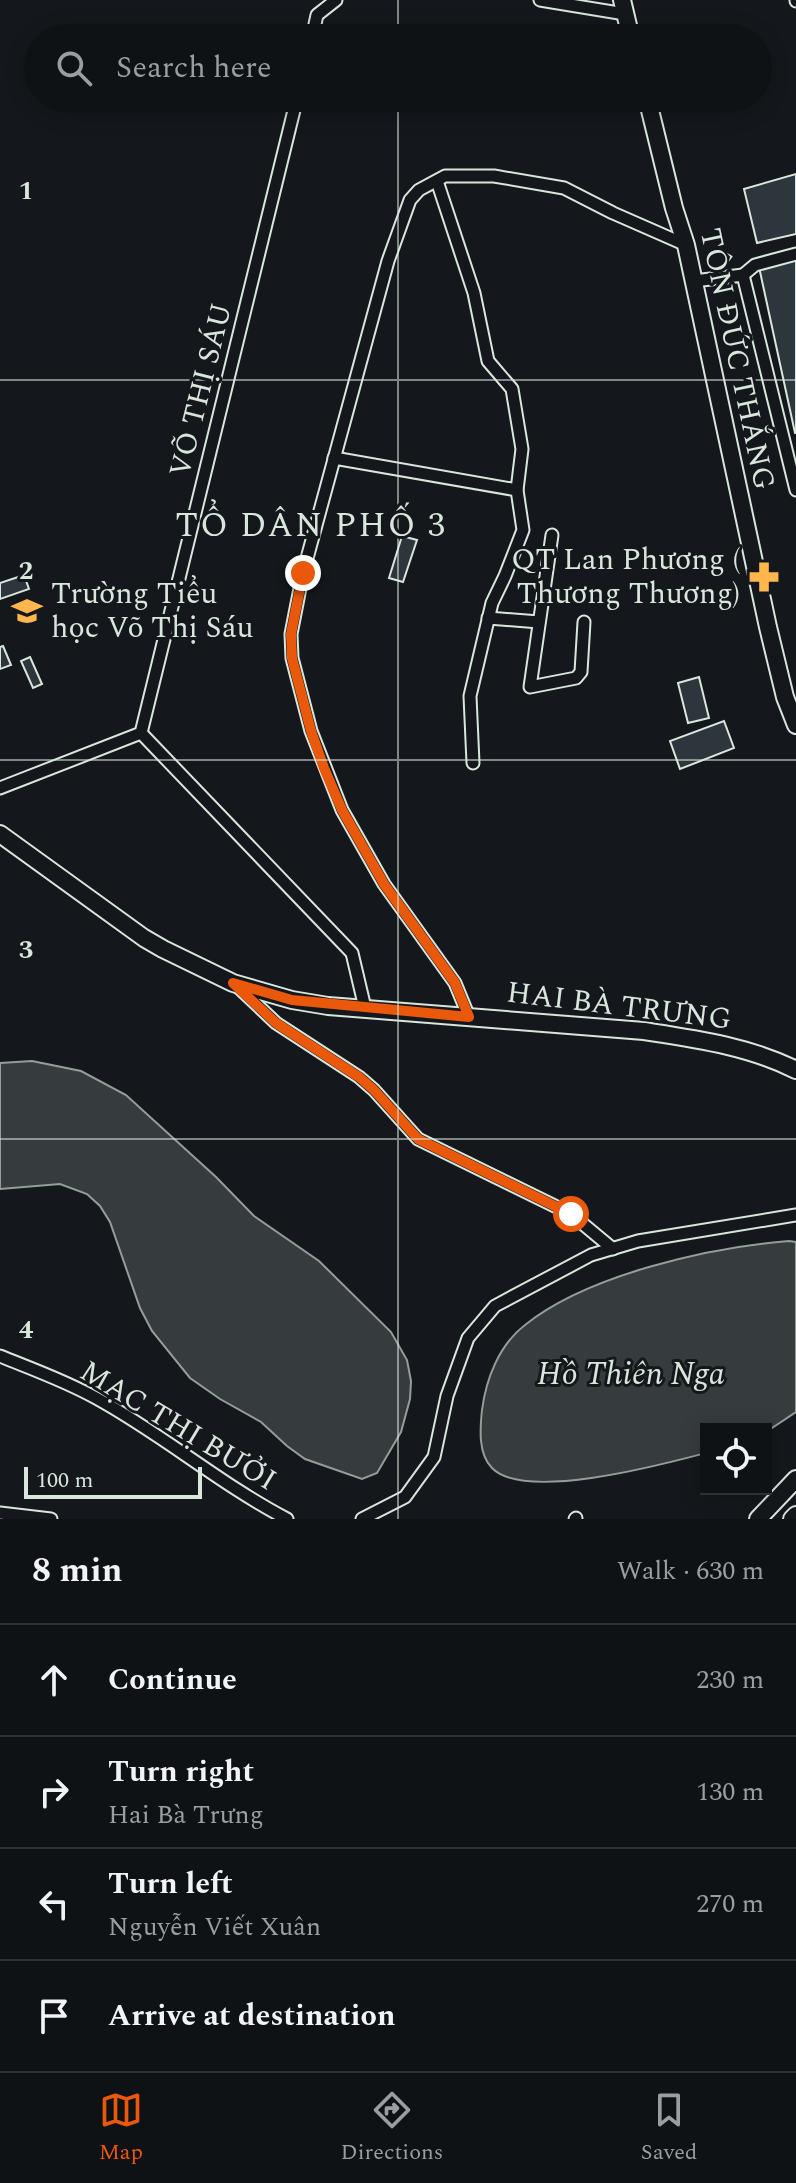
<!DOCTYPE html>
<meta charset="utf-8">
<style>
body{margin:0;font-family:Spectral,serif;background:#1d2022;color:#f1f3f6}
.controls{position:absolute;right:24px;bottom:24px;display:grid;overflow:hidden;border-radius:0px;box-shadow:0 4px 20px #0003}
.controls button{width:72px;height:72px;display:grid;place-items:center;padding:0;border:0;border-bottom:2px solid #2f3234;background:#0f1215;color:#f1f3f6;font:40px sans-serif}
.scale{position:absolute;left:24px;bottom:20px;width:178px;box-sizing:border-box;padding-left:8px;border:4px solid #d8e6dc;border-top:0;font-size:22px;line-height:28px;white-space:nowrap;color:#d8e6dc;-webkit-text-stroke:6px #14181c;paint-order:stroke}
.stop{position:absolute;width:24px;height:24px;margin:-18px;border:6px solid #ea580c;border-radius:50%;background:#fff}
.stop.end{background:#ea580c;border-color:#fff;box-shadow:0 2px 8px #0008}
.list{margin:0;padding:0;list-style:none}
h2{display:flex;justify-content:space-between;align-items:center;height:104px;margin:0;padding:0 32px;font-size:34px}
h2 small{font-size:26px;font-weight:400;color:#9b9ea0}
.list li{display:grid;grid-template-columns:52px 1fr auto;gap:24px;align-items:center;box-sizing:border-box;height:112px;padding:0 32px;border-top:2px solid #2f3234}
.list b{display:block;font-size:30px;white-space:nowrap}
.list p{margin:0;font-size:26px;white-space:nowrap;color:#9b9ea0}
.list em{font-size:26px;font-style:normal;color:#9b9ea0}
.icon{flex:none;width:44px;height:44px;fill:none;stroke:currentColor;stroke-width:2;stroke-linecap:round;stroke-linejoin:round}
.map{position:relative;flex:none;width:796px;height:1519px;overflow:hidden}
.search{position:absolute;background:#0f1215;box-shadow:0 4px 20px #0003;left:24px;right:24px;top:24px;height:88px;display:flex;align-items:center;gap:20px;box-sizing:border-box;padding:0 28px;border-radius:44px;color:#9b9ea0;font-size:30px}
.sheet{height:552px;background:#0f1215}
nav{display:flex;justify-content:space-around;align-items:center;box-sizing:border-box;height:112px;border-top:2px solid #2f3234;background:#0f1215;font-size:22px;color:#9b9ea0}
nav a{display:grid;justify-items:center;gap:4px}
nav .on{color:#ea580c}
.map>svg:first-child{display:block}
.water{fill:#363b3e;stroke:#939e99;stroke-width:2}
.building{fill:#2c363c;stroke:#d8e6dc;stroke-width:2}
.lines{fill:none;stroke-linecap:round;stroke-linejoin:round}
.street-casing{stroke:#d8e6dc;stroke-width:15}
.secondary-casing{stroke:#d8e6dc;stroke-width:20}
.primary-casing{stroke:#d8e6dc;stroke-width:20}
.street{stroke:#14181c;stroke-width:11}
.secondary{stroke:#14181c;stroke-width:16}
.primary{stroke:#14181c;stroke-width:16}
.route{stroke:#ea580c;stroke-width:10}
.grid{fill:none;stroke:#d8e6dc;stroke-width:2;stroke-opacity:0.55}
.labels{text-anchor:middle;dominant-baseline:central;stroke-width:6;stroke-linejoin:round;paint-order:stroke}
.street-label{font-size:30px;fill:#d8e6dc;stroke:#14181c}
.poi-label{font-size:30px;fill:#d8e6dc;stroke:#14181c;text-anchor:end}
.water-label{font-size:32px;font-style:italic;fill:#d8e6dc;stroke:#14181c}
.quarter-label{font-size:34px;letter-spacing:2px;fill:#d8e6dc;stroke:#14181c}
.grid-label{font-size:26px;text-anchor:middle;font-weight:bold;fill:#d8e6dc;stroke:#14181c;stroke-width:6;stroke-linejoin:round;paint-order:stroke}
</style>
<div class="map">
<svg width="796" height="1519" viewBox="0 0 796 1519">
<rect width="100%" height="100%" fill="#14181c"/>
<g class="water">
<path d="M32,1061L81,1071L126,1095L216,1177L254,1216L319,1261L391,1332L407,1360L411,1381L410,1399L401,1432L377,1473L362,1479L305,1459L287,1446L261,1422L220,1399L190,1378L152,1331L140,1308L110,1222L100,1206L87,1194L60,1184L0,1189V1063Z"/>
<path d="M789,1241L796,1242V1412L766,1432V1429H706V1453C664,1464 525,1502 492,1468C478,1454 480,1429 482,1410C486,1379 499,1345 525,1325C587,1275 710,1247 789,1241Z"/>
</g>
<g class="building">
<path d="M796,174V234L757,243L744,189Z"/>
<path d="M796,259V433H795L759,267Z"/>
<path d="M402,536L417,540L403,582L389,578Z"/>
<path d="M24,575L29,589L0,599V583Z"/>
<path d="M3,646L11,665L0,669V647Z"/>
<path d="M30,657L42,684L33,688L21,661Z"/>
<path d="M699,677L709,718L688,723L678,683Z"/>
<path d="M724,721L734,748L680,769L670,741Z"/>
</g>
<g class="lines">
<g class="street-casing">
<g id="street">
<path d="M540,0L625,14"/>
<path d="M796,0V1"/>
<path d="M312,38L317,15L336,0"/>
<path d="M437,181L474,293L488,361L512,389L522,449L517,490L523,530L505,576L492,603L470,696L473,763"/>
<path d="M743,275L755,265L796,254"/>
<path d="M694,281L743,275L796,490"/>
<path d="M334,458L517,490"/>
<path d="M552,535L530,687L576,678L581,672L584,622"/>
<path d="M488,618L539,622"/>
<path d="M141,733L352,953L365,1008"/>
<path d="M0,788L141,733L297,98"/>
<path d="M237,986L276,1023L359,1077L374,1090L418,1139L571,1214L613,1249"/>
<path d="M469,1017L455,983L384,884L342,810L311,731L292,658L291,634L303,573L388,261L410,200L419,190L445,176H494L564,188L613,213L686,245"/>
<path d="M0,1356C32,1369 66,1381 96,1398C162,1434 220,1484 287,1519"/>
<path d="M0,1513L51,1519"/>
<path d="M362,1519L405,1497L434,1457L447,1396L468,1338L495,1306L591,1255L638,1241L796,1215"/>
<path d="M575,1519L576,1518"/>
</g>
</g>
<g class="secondary-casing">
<g id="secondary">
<path d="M622,0L631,38"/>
<path d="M647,98L674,208L686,245L768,627L785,697L796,725"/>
<path d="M0,834L144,938L163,949L233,983L292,1000L328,1006L644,1031C696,1039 748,1046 796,1070"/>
</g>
</g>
<g class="primary-casing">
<g id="primary">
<path d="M758,1519L796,1479"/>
<path d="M792,1519L796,1515"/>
</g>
</g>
<use href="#street" class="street"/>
<use href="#secondary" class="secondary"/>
<use href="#primary" class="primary"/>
</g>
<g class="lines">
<path class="route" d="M303,573L291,634L292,658L311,731L324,768L342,810L384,884L455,983L469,1017L292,1000L233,983L276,1023L359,1077L374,1090L418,1139L571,1214"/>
</g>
<path class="grid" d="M398,0V38M398,98V1519M0,380H796M0,760H796M0,1139H796"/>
<defs>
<g id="pharmacy-bare" transform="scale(2.4)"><path d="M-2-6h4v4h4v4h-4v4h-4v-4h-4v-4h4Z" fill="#ffb74d" stroke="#14181c" stroke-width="2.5" paint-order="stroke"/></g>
<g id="school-bare" transform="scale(2.4)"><path d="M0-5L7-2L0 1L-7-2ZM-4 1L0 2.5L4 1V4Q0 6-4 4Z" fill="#ffb74d" stroke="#14181c" stroke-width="2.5" paint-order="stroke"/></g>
</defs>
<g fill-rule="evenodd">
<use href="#pharmacy-bare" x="764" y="577"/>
<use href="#school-bare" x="27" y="611"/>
</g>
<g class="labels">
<g class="street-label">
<text transform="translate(737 359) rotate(78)">TÔN ĐỨC THẮNG</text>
<text transform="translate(201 390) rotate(-76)">VÕ THỊ SÁU</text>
<text transform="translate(619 1006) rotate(7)">HAI BÀ TRƯNG</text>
<text transform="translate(178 1426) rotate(31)">MẠC THỊ BƯỞI</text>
</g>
<g class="poi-label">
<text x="740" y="560">QT Lan Phương (<tspan x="740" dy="34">Thương Thương)</tspan></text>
<text x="51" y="594" text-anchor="start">Trường Tiểu<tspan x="51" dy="34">học Võ Thị Sáu</tspan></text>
</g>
<g class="water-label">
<text x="631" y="1374">Hồ Thiên Nga</text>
</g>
<g class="quarter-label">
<text x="311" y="526">TỔ DÂN PHỐ 3</text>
</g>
</g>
<g class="grid-label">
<text x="26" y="199">1</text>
<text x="26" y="579">2</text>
<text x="26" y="958">3</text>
<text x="26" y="1338">4</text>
</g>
</svg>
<div class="controls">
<button><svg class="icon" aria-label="locate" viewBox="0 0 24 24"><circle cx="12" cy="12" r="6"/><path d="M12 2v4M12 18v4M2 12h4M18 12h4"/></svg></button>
</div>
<div class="scale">100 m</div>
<div class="stop" style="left:571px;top:1214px"></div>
<div class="stop end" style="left:303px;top:573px"></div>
<div class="search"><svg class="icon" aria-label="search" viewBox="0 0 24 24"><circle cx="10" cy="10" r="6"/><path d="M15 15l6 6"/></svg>Search here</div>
</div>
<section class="sheet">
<h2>8 min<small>Walk · 630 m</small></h2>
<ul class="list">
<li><svg class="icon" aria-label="ahead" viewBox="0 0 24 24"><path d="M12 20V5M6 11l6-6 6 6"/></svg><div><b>Continue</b></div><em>230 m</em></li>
<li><svg class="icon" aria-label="right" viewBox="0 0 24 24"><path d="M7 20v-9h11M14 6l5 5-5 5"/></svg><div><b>Turn right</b><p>Hai Bà Trưng</p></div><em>130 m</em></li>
<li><svg class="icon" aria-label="left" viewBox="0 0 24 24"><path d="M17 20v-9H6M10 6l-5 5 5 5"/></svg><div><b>Turn left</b><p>Nguyễn Viết Xuân</p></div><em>270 m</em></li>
<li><svg class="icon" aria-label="arrive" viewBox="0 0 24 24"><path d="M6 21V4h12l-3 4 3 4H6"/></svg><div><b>Arrive at destination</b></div></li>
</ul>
</section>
<nav>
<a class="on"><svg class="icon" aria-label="map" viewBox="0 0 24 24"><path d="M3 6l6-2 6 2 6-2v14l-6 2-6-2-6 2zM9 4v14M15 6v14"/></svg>Map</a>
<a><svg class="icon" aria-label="directions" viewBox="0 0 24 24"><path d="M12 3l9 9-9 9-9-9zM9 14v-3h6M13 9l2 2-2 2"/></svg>Directions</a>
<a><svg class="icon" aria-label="saved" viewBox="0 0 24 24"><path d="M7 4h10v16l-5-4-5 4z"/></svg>Saved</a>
</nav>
